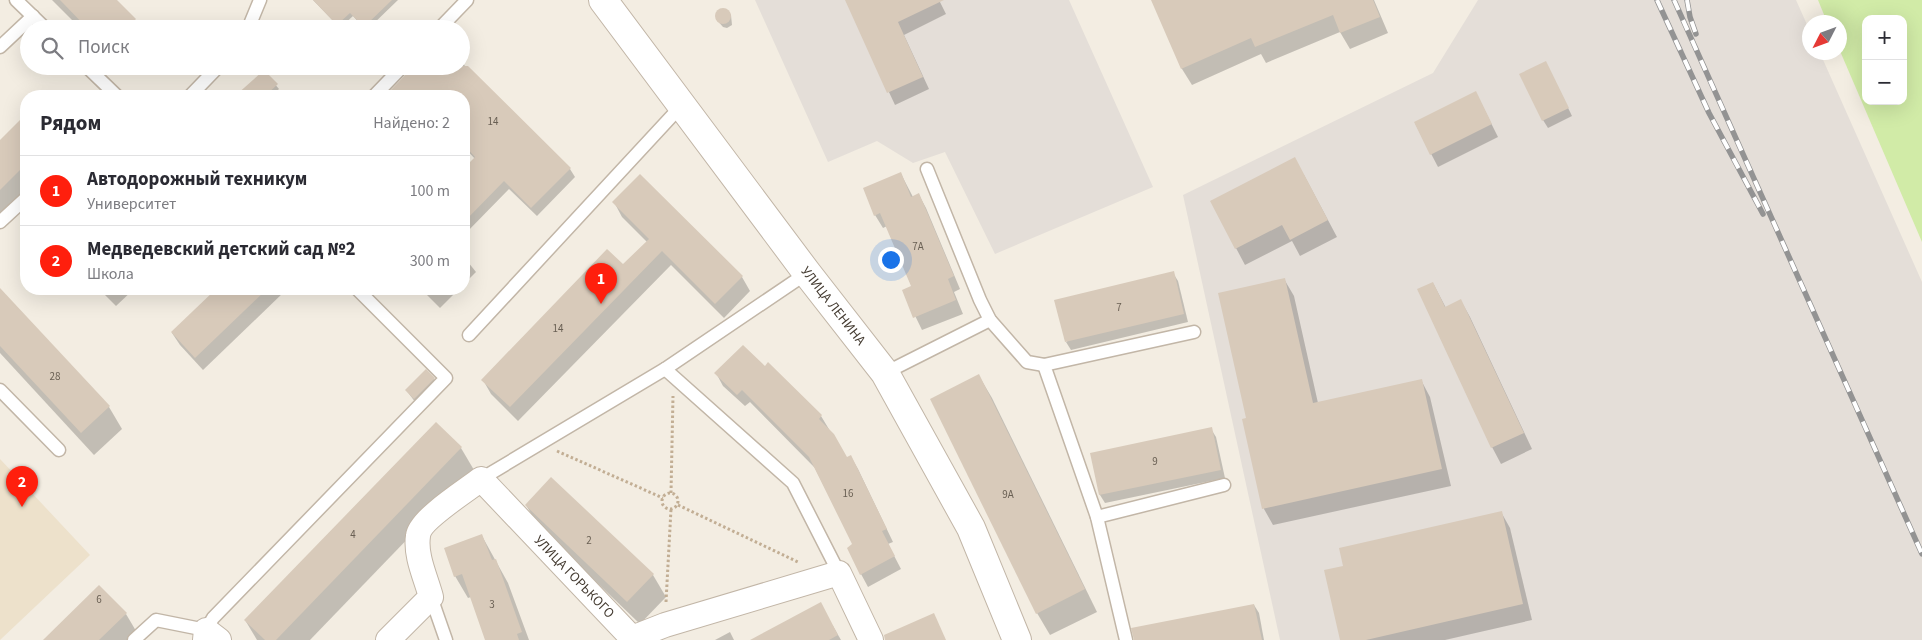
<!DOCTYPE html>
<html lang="ru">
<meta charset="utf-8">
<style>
body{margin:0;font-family:"Source Sans 3",sans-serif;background:#f2f2f3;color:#2b2b33}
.controls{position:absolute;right:15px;top:15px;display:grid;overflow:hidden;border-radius:10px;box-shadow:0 5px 20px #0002}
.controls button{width:45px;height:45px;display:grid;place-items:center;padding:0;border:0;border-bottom:1px solid #e1e1e2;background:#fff;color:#2b2b33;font:25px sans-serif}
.compass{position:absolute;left:1802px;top:15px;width:45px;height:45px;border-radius:50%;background:#fff;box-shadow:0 5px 20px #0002;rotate:228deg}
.you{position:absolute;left:890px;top:259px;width:18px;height:18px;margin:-12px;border:4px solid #fff;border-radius:50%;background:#1a73e8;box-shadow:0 0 0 8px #1a73e833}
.badge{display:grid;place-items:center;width:32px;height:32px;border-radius:50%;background:#ff1f0d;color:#fff;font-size:16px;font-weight:700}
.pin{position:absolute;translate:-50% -41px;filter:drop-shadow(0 1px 2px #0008)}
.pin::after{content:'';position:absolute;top:26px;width:18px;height:15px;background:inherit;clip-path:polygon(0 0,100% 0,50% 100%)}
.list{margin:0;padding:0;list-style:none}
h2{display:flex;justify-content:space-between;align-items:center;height:65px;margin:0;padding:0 20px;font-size:21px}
h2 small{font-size:16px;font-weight:400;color:#7c7c81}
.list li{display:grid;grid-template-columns:32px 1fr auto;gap:15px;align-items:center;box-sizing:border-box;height:70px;padding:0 20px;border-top:1px solid #e1e1e2}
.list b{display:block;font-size:19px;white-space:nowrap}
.list p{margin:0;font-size:16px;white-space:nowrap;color:#7c7c81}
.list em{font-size:16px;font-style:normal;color:#7c7c81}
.icon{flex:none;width:28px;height:28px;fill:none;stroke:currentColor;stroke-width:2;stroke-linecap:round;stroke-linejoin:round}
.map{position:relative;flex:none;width:1922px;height:640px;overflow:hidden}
.search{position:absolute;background:#fff;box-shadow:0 5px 20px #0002;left:20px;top:20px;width:450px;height:55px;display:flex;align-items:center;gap:12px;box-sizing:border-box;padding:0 18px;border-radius:28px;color:#7c7c81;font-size:19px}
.panel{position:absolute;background:#fff;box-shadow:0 5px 20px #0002;left:20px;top:90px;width:450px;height:205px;border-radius:20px}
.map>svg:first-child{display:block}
.industrial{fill:#e4ded8}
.education{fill:#ede1cb}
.green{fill:#d1eba7;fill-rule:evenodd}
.shadow{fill:#0003}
.building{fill:#d8caba}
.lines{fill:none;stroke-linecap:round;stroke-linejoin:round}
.service-casing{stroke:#c2b6a7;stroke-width:15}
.minor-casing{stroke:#c2b6a7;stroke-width:26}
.tertiary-casing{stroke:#c2b6a7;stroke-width:30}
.path{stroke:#c2ae94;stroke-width:3;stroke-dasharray:2.5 2.5;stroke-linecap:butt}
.service{stroke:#fff;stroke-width:12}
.minor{stroke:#fff;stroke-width:24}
.tertiary{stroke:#fff;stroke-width:28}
.rail-casing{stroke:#939393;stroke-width:5.5}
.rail{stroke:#fff;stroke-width:4;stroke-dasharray:11;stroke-linecap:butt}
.labels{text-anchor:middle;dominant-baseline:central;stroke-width:4;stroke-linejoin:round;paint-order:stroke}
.number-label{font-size:11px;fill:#6a6054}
.street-label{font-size:14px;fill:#453c32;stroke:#fff}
</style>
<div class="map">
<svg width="1922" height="640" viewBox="0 0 1922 640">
<rect width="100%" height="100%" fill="#f3ede2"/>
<g class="industrial">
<path d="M755,0H1069L1153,187L995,254L945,152L913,163L877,141L828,162Z"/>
<path d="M1478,0H1796L1809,29L1810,52L1820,53L1922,282V640H1280L1183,195L1433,73Z"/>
</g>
<path class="education" d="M0,459L90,555L0,640Z"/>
<path class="green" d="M1818,0H1922V242L1840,51V22H1827ZM1866,19H1903V101H1866Z"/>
<g class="shadow">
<path d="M52,0H115L135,20L140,29H81Z"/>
<path d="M313,0H398L368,29H365L353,16L340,28Z"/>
<path d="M846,0H939L946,14L904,35L929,89L895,105Z"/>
<path d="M1152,0H1374L1388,33L1350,49L1340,32L1266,63L1261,54L1192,85L1182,69Z"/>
<path d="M723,9L728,11L731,15L732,25L727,28L723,27L716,19L717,13Z"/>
<path d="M461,62L570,169L575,177L537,216L509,189L464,235V170L475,159L464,147V96H386L416,66H461Z"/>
<path d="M264,71L279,89L271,96H237Z"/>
<path d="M1550,71L1572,116L1548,128L1543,120Z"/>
<path d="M1482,105L1498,137L1438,167L1415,123Z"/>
<path d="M26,116V199L0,225V142Z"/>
<path d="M901,174L913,197L919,195L926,208L960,289L954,292L963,314L922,330L903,291L912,287L887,226L883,228L875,215Z"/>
<path d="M1304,175L1337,237L1300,256L1292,241L1245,265L1211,201Z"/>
<path d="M614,202L742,277L750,291L724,318L671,265L518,421L491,394L483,380L623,266L647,242L622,217Z"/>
<path d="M464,257L476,272L464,284Z"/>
<path d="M1173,273L1178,281L1188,322L1071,350L1066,342Z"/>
<path d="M1284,279L1294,296L1318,403L1421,380L1430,397L1451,486L1273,525L1264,509L1244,420L1248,419Z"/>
<path d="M1433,283L1446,308L1461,301L1470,317L1532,449L1501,464L1492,447Z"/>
<path d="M99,289H134L116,306Z"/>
<path d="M217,289H282L284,292L203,370L180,345L172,333Z"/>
<path d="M421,289H459L440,308Z"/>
<path d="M0,290L109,407L122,429L94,455L0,353Z"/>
<path d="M716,373L821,416L847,459L851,457L858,469L893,542L888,544L901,569L868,587L861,574L854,545L815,468L750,402L745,406L723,386Z"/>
<path d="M979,376L992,398L1097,612L1050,635L1037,613Z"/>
<path d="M434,379L438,387L419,407L406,390Z"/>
<path d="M436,423L461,448L474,470L310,640H257L245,620Z"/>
<path d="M1211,429L1216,437L1225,478L1105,503L1100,495L1091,454Z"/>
<path d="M526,505L653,575L666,597L640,624L539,527Z"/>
<path d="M1501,512L1510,528L1532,620L1445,640H1341Z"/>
<path d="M482,536L508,583L529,640H486L471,597L468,598L455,576Z"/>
<path d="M1254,605L1259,613L1264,640H1137Z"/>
<path d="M126,614L139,636L134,640H44Z"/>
<path d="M833,626L841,640H753Z"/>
<path d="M730,632L734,640H715Z"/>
</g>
<g class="building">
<path d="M60,0H117L136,19L126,29H88Z"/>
<path d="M313,0H392L364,27L350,13L337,25Z"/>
<path d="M845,0H944L898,22L923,77L887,93Z"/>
<path d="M1151,0H1373L1380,17L1340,33L1333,15L1255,47L1251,38L1181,69Z"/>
<circle cx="723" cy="16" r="8"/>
<path d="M1546,61L1569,108L1542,121L1519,74Z"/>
<path d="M414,66H468L571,168L531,208L504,181L464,222V168L475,157L464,145V96H385Z"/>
<path d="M264,70L278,84L265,96H235Z"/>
<path d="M1476,91L1492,124L1430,155L1414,122Z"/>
<path d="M26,114V164L0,190V140Z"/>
<path d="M1295,157L1328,220L1290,240L1282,225L1235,249L1210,201Z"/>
<path d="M901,172L911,197L919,193L954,276L948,279L956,300L913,318L902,290L911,286L880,213L874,216L863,188Z"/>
<path d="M640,174L743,276L715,304L662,251L510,407L481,380L607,249L623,264L649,239L612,202Z"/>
<path d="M1174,271L1184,314L1065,342L1054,300Z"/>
<path d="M1285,278L1313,403L1422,379L1442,469L1262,509L1242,419L1246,418L1218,293Z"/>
<path d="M1433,282L1445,307L1461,299L1524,433L1491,448L1417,289Z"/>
<path d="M0,288L110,406L81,433L0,346Z"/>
<path d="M216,289H267L195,358L171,332Z"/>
<path d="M743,345L765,366L768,362L822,415L819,419L834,434L847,457L851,455L887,529L882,531L895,556L860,575L847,548L852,544L809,457L742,390L737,395L714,373Z"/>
<path d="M426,369L435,378L414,399L405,390Z"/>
<path d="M979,374L1085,589L1036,614L930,399Z"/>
<path d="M436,422L462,447L276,640H265L244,620Z"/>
<path d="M1212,427L1221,470L1099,495L1090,453Z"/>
<path d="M551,477L654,574L627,602L525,505Z"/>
<path d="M1502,511L1523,604L1366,640H1340L1324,570L1343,566L1339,548Z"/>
<path d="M482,534L492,560L496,559L522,632L517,634L519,640H485L462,574L454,577L444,548Z"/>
<path d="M99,585L127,613L99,640H43Z"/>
<path d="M821,602L838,635L829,640H750Z"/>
<path d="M1254,604L1262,640H1134L1131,628Z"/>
<path d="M934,613L946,640H885L884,635Z"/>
</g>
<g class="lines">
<g class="service-casing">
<g id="service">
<path d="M16,0L46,29"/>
<path d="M248,29L260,0"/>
<path d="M439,29L467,0"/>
<path d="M0,47L33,16"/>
<path d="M86,66L117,96"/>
<path d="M190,96L219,66"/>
<path d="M374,96L403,66"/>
<path d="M927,169L980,300L990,320L1027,362L1044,365"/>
<path d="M0,222L26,198"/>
<path d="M469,335L682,105"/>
<path d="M665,369L793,483L839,573"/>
<path d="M885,373L990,320"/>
<path d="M0,390L59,450"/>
<path d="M481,479L665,369L807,273"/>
<path d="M1097,517L1224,485"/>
<path d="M431,597L446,640"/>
<path d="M134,640L156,620L206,630L213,618L446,378L357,289"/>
<path d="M1126,640L1097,517L1044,365L1194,332"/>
</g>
</g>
<g class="minor-casing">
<g id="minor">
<path d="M205,640L206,630L219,640"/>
<path d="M388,640L431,597C426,578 415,556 418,536C419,520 467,490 481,479L632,638L665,625L839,573L871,640"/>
</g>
</g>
<g class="tertiary-casing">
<path id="tertiary" d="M603,0L807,273L885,373L971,528L1017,640"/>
</g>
<g class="path">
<path d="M557,451L663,498"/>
<circle cx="670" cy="501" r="8"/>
<path d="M671,493L673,396"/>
<path d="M678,505L798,562"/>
<path d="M666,602L671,509"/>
</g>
<use href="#service" class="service"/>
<use href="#minor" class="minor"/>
<use href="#tertiary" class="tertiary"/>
<g class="rail-casing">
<g id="rail">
<path d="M1657,0L1709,113L1763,214"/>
<path d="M1674,0L1922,554"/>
<path d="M1687,0L1690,17L1696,34"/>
</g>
</g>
<use href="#rail" class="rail"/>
</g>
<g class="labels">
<g class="number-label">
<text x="493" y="121">14</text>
<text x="918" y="246">7А</text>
<text x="1119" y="307">7</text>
<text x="558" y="328">14</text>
<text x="55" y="376">28</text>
<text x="1155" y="461">9</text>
<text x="848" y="493">16</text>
<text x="1008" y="494">9А</text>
<text x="353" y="534">4</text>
<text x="589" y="540">2</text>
<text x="99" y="599">6</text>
<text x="492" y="604">3</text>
</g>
<g class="street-label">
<text transform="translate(833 306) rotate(52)">УЛИЦА ЛЕНИНА</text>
<text transform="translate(574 577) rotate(46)">УЛИЦА ГОРЬКОГО</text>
</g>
</g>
</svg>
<div class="controls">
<button>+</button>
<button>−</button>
</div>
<svg class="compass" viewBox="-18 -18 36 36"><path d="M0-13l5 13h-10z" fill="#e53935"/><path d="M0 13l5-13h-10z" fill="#7c7c81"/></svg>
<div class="you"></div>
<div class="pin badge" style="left:601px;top:304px">1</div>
<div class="pin badge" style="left:22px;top:507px">2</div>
<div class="search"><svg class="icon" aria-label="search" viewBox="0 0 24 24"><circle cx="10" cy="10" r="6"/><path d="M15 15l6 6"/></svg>Поиск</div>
<section class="panel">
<h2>Рядом<small>Найдено: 2</small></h2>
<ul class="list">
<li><span class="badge">1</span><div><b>Автодорожный техникум</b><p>Университет</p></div><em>100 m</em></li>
<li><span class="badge">2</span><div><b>Медведевский детский сад №2</b><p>Школа</p></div><em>300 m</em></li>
</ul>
</section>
</div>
